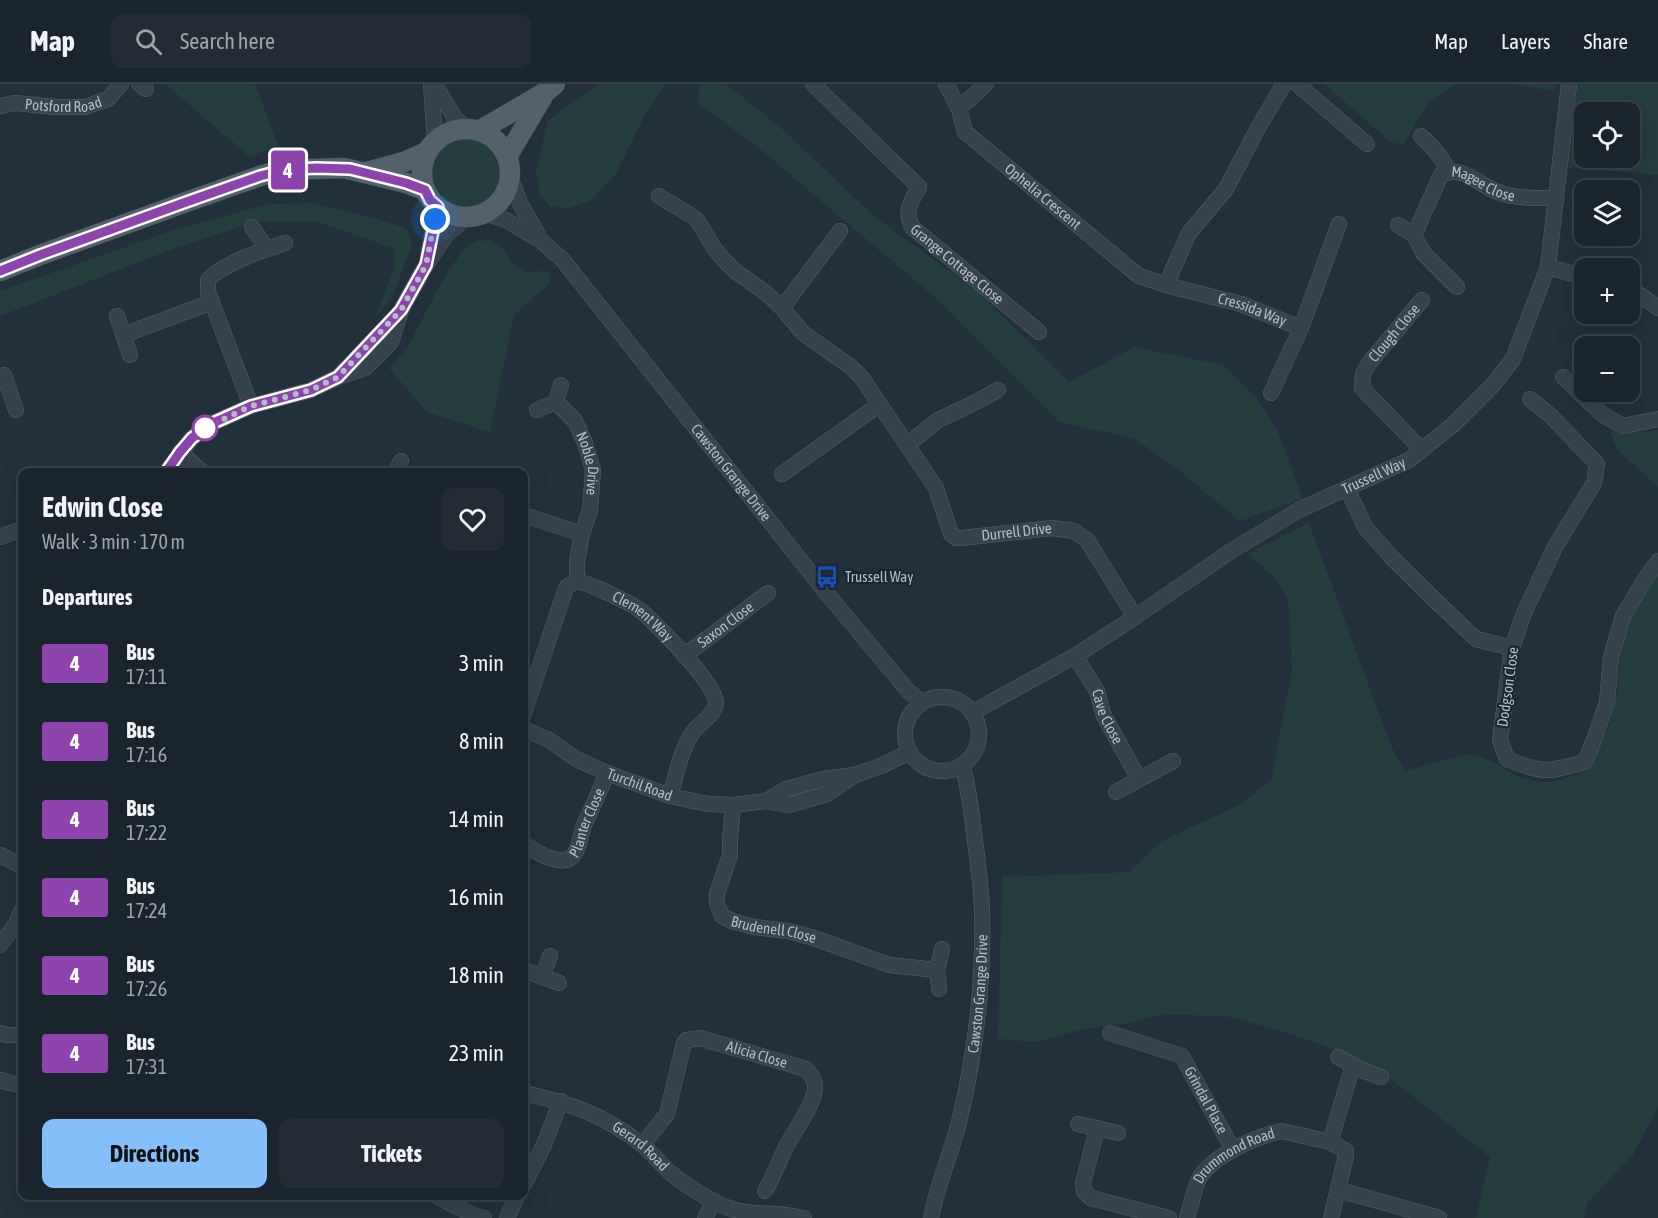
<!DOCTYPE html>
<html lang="en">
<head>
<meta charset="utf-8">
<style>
  body { margin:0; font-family:"Asap Condensed",sans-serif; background:#232c35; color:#f1f3f6; height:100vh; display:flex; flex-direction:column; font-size:22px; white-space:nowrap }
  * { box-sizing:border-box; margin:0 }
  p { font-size:20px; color:#9fa4aa }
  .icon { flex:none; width:33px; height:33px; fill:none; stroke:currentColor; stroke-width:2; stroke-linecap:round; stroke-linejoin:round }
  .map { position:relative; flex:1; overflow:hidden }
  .details { position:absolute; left:18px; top:384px; width:510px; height:732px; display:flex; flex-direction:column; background:#1a242d; border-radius:12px; box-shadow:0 6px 24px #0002,0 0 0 2px #384149 }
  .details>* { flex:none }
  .badge { padding:0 12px; border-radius:4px; font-size:21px; line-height:39px }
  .tools { position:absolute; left:1574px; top:18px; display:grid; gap:12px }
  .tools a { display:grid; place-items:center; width:66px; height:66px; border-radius:12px; background:#1a242d; box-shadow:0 6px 24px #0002,0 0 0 2px #384149; font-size:30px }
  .you { position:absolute; width:30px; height:30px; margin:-15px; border:4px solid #fff; border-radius:50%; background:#1a73e8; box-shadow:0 0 0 9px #1a73e833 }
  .map>.badge { position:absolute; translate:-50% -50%; box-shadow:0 0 0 3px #fff }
  h2 { padding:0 24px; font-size:22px; line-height:54px }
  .round { display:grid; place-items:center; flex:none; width:63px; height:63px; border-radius:12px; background:#232c35 }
  .head { display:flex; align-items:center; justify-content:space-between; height:102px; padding:0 24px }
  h1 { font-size:28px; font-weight:700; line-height:45px }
  .cta { display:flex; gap:12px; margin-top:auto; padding:12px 24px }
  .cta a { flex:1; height:69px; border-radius:12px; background:#85bffa; color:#111; font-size:24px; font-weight:700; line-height:69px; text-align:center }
  .cta a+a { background:#232c35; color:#f1f3f6 }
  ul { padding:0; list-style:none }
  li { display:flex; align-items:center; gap:18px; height:78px; padding:0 24px }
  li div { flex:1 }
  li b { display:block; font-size:22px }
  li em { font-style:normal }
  li .badge { min-width:66px; font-weight:700; text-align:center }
  header { display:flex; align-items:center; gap:36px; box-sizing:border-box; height:84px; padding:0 30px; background:#1a242d; border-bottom:2px solid #384149 }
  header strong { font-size:28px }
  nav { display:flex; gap:33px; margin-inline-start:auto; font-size:21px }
  .search { width:420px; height:54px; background:#232c35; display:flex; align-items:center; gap:15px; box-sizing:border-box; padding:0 21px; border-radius:12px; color:#9fa4aa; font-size:22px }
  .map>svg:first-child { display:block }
  .green { fill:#243d3d; fill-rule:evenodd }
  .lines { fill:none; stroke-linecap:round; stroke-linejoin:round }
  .minor-casing { stroke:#54606a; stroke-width:16 }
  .major-casing { stroke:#3f4b55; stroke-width:21 }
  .minor { stroke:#36424c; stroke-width:15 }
  .major { stroke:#54616d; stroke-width:20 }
  .line-casing { stroke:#fff; stroke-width:14 }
  .line { stroke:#8e44ad; stroke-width:9 }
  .walk { stroke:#b2bdc8; stroke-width:6; stroke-dasharray:0 10.8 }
  .stop-dot { fill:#fff; stroke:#8e44ad; stroke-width:3 }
  .labels { text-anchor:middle; stroke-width:4.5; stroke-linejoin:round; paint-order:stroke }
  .street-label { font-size:15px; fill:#b2bdc8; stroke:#1b2731 }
  .poi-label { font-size:15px; fill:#b2bdc8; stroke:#1b2731; text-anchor:start }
</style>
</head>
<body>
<header>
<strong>Map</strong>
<div class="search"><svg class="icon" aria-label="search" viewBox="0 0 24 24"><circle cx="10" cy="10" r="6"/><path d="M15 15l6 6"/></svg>Search here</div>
<nav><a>Map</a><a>Layers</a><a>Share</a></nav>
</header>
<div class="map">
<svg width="1658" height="1134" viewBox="0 0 1658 1134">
  <rect width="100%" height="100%" fill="#22303c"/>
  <g class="green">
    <path d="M165,0H255L278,61L250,73Z"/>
    <path d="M599,0H666L647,27L616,90L590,117L569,124L551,123L540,111L536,87L548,37L570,20Z"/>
    <path d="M700,0H726L779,42L874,132L978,208L1069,298L1135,263L1223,281L1258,315L1279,350L1303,415L1240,437L1171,380L1133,354L1059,338L939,217L754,60L697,19Z"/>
    <path d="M1324,0H1456L1430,17L1403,61L1391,58Z"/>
    <path d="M1509,0H1556L1554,7Z"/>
    <path d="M1577,0H1658V91L1565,83L1575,11ZM1584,28H1629V74H1584Z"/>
    <circle cx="465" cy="89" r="38"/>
    <path d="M312,119L377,135L407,145L412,161L393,211L375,235L393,186L395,178L393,164L318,138L258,137L178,163L0,232V207L174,146L269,120Z"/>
    <path d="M492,156L505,167L511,179L526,188L537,187L549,188L551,198L514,231L490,348L427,328L389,284L407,264L442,197L462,167L476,157Z"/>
    <path d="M1658,346V403L1617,365L1610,348L1629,349Z"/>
    <path d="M1309,439L1391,662L1405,687C1419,684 1463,669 1474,671C1488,674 1500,682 1512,689C1540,705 1561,697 1588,686L1607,646L1617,610L1620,572L1631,530L1658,486V1023L1633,1071L1587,1119L1584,1134H1476L1490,1073L1382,988L1341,968L1294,951L1232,933L1162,930L1129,939L1083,945L1036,958L998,955L1002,793L1129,788L1160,758L1239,721L1271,696L1292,587L1288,516L1271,490L1247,470Z"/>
  </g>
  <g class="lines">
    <g class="minor-casing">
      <g id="minor">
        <path d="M139,0L146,5"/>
        <path d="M431,0L435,57"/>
        <path d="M434,0L456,36L468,45"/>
        <path id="s1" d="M813,0L919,103C911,118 904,126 912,143L1039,248"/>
        <path id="s2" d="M946,0L959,25L965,48L1139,192L1166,201L1241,220L1301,244L1339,140"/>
        <path d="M1297,0L1367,60"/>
        <path id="s3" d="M0,22L15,19L56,23H85L108,15L121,0"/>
        <path d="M959,25L986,0"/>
        <path d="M1421,52C1433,62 1441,73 1449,87"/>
        <path d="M510,93L521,121L540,154"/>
        <path id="s4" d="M659,112L695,134L701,142L714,164L724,176L735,187L766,209L782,224L803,249L851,283L862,294L936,404L951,450L956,454H962L1052,444L1074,447L1087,456L1135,533"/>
        <path id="s5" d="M485,129L506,136L541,157L562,175L824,506L909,608L922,618"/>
        <path d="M1398,141L1414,151L1424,170L1457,203"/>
        <path d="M252,143L267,165"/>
        <path id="s6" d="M1414,151L1441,91C1464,80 1478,101 1498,108C1516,115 1537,114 1555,114"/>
        <path d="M428,172L437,123"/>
        <path d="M1548,183L1584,193"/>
        <path d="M1166,201L1189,149L1226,105L1258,44L1284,0"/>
        <path d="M1629,203L1658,224"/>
        <path d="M782,224L840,147"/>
        <path d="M117,232L130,271"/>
        <path d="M123,251L212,218"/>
        <path d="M4,291L16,326"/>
        <path d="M340,291L398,230"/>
        <path d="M1563,293L1603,331L1623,342L1658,335"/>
        <path d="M1271,309L1301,244"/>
        <path d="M1530,315L1551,332L1597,380L1594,399L1555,463L1524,529L1512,564L1500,656L1507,675C1542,690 1549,688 1585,678L1594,656L1607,618L1611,573L1623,532L1645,495L1658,477"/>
        <path id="s7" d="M556,318L575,337L585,359L593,386L590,426L582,450L577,478V498"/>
        <path d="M251,322L208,208V196C223,179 264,166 285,159"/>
        <path d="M537,326L556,318L561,301"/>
        <path d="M907,361L938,336L970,321L998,306"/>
        <path id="s8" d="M1422,366L1362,304L1363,290L1369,279L1422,216"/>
        <path d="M180,368L202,388"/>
        <path d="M166,388L192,354L213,339L251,322L311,306L338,293L365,284L391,258L401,226L426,181L446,151L467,133"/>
        <path d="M395,388L401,377"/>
        <path d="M782,390L880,320"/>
        <path d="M1347,404L1365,443L1393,475L1439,520L1476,555L1512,564"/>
        <path d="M524,431L582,450"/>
        <path d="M0,453L22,445"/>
        <path id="s9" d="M684,572L768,509"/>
        <path id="s10" d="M1075,572L1097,607L1104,632L1139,695"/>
        <circle cx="942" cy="650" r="37"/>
        <path id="s11" d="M973,628L1075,572L1135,533L1231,467L1299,426L1409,376L1454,340L1493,301L1513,275L1548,183L1569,0"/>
        <path id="s12" d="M524,629L566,504C569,501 573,498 578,498C588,498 627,518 637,524C652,534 718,602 716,619C715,632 697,640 691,651C680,669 676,692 670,712"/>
        <path id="s13" d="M524,645L549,656L576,675L607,689L670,712L708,720L733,721L766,717"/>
        <path d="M855,691L823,695L786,705L766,717L788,721L827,710L855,691L881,682L910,668"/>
        <path d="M1116,708L1173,677"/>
        <path id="s14" d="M733,721L730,754V771L717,810V819L722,832L732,837L754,843L788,847L814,854L889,881L937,886"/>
        <path id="s15" d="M524,760C535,767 564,787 575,769C580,761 581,750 584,741C592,724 600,707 607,689"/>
        <path d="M0,771L22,782"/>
        <path d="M0,861L15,841L22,826"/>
        <path d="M524,886L559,899"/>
        <path d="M542,893L550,872"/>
        <path d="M939,905L937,886L942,865"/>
        <path d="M0,949L7,951H22"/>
        <path id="s16" d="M1110,949L1182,972L1233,1066"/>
        <path d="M1338,973L1364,987L1381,993"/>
        <path d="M0,996L22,1002"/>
        <path id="s17" d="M524,1009C569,1019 602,1030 640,1059C652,1068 661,1081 673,1091C687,1102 715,1120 732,1125C747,1130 762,1129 777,1130C786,1131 795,1133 804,1134"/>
        <path d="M1078,1040L1118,1049"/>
        <path d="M1097,1045L1083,1099L1084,1107L1091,1114L1169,1134"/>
        <path d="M1330,1058L1353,981"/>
        <path id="s18" d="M643,1060L667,1030L684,959L687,956L700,954L806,985C810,990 815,995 815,1002C816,1018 795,1046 787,1061C779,1077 774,1092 765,1107"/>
        <path d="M524,1100L543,1063L561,1017"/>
        <path d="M1339,1106L1439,1134"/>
        <path d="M436,1112L477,1133L484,1134"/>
        <path d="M507,1134L517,1112"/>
        <path d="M705,1134L714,1117"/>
        <path id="s19" d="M931,1134C937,1101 951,1070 959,1038C976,968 984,897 982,825C981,800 977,774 974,748C971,726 969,703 962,681"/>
        <path id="s20" d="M1187,1134C1191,1122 1193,1109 1198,1097C1209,1073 1256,1052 1282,1047L1330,1058L1346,1067V1072L1331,1134"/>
      </g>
    </g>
    <g class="major-casing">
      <g id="major">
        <circle cx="466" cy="89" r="44"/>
        <path d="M479,47L544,9L555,0"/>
        <path d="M507,73L543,12"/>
        <path d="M367,88L404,78L427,68"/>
        <path d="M0,187L40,171L189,117L260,92L283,86L344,84L406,99L425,106"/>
      </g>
    </g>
    <use href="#minor" class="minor"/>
    <use href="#major" class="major"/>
  </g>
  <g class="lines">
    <g class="line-casing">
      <path id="line" d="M0,187L40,171L189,117L260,92L283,86L316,84L350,85L406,99L425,106L430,116L438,123L426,181L401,226L338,293L311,306L251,322L213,339L192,354L180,368L166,388"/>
    </g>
    <use href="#line" class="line"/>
    <path class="walk" d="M205,344L251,322L311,306L338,293L401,226L426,181L435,135"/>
  </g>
  <defs>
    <g id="bus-bare" transform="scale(1.8)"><path d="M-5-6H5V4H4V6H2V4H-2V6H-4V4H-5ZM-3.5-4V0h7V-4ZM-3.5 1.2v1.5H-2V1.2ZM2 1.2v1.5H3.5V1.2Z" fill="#1a4fb4" stroke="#1b2731" stroke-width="2.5" paint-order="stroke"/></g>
  </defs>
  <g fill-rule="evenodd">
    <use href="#bus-bare" x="827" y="493"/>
  </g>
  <circle class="stop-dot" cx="205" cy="344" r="12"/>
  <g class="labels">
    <g class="street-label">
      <text dy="5" stroke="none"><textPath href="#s3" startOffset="64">Potsford Road</textPath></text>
      <text dy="5" stroke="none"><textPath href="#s6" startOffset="111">Magee Close</textPath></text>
      <text dy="5" stroke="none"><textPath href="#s2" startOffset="153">Ophelia Crescent</textPath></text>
      <text dy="5" stroke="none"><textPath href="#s1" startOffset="249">Grange Cottage Close</textPath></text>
      <text dy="5" stroke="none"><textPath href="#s2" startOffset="396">Cressida Way</textPath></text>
      <text dy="5" stroke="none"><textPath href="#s8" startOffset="152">Clough Close</textPath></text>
      <text dy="5" stroke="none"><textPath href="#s7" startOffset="72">Noble Drive</textPath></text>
      <text dy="5" stroke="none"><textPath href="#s5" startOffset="363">Cawston Grange Drive</textPath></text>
      <text dy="5" stroke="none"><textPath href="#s11" startOffset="466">Trussell Way</textPath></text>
      <text dy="5" stroke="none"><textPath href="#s4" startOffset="524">Durrell Drive</textPath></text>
      <text dy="5" stroke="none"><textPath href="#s12" startOffset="220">Clement Way</textPath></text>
      <text dy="5" stroke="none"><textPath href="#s9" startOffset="52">Saxon Close</textPath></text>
      <text transform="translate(1508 603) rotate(-82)" y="5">Dodgson Close</text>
      <text dy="5" stroke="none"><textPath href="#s10" startOffset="69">Cave Close</textPath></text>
      <text dy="5" stroke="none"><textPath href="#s13" startOffset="129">Turchil Road</textPath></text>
      <text dy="5" stroke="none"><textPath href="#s15" startOffset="90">Planter Close</textPath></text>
      <text dy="5" stroke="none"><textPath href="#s14" startOffset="168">Brudenell Close</textPath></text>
      <text dy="5" stroke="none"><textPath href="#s19" startOffset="230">Cawston Grange Drive</textPath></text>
      <text dy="5" stroke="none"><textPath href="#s18" startOffset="188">Alicia Close</textPath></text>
      <text dy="5" stroke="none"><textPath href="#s16" startOffset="126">Grindal Place</textPath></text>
      <text dy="5" stroke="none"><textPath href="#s17" startOffset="130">Gerard Road</textPath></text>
      <text dy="5" stroke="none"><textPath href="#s20" startOffset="84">Drummond Road</textPath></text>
    </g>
    <g class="poi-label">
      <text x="845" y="498">Trussell Way</text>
    </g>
  </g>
</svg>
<div class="tools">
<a><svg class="icon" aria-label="locate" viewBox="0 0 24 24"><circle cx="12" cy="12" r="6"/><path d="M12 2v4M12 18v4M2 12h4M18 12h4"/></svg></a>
<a><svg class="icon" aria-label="layers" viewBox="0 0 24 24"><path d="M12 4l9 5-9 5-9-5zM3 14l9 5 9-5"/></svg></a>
<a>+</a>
<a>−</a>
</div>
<div class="you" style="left:435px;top:135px"></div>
<b class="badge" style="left:288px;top:86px;background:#8e44ad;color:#fff">4</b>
<section class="details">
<div class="head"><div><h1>Edwin Close</h1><p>Walk · 3 min · 170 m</p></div><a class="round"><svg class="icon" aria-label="heart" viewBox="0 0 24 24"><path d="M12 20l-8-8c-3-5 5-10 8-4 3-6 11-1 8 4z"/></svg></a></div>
<h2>Departures</h2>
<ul>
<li><span class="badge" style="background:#8e44ad;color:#fff">4</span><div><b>Bus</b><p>17:11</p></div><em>3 min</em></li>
<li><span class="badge" style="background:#8e44ad;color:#fff">4</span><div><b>Bus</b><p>17:16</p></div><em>8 min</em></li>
<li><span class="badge" style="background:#8e44ad;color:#fff">4</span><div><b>Bus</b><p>17:22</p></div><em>14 min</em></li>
<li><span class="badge" style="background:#8e44ad;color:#fff">4</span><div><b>Bus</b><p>17:24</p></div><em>16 min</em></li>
<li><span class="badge" style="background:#8e44ad;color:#fff">4</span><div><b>Bus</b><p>17:26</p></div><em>18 min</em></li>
<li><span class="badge" style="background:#8e44ad;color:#fff">4</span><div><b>Bus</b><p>17:31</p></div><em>23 min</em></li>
</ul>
<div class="cta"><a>Directions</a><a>Tickets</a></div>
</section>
</div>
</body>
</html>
